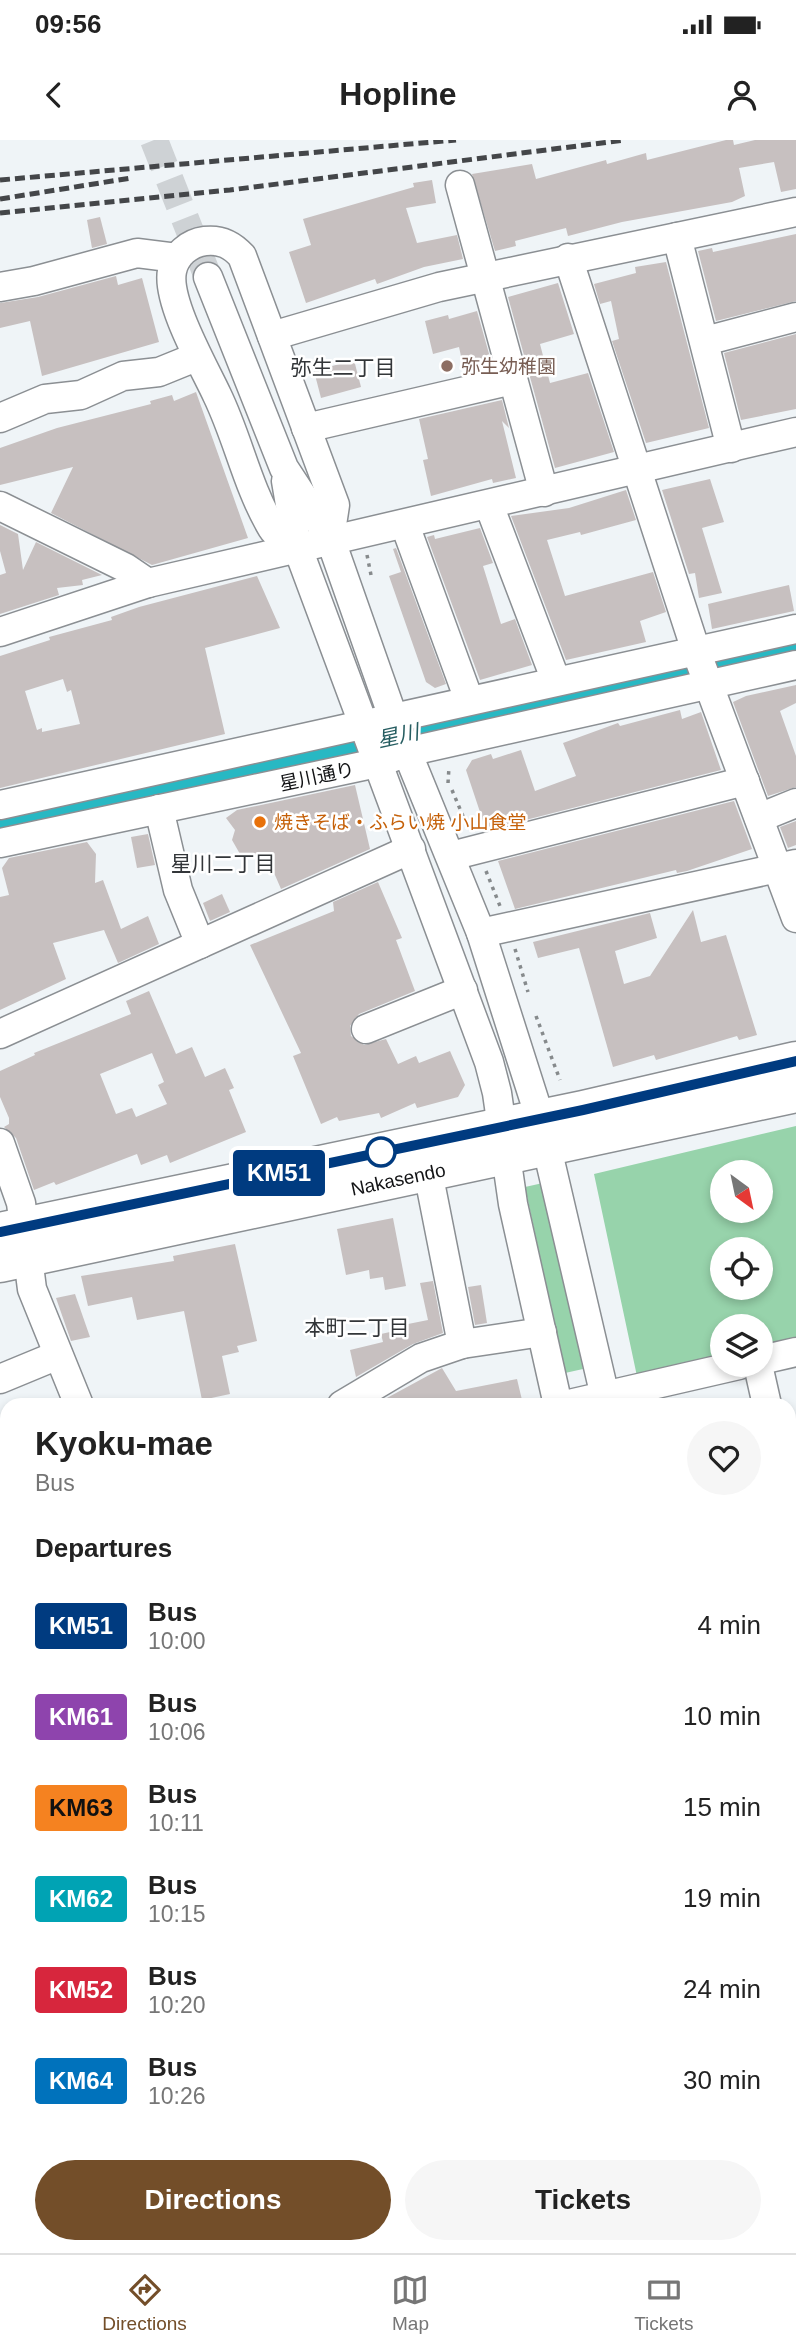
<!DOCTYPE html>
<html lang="en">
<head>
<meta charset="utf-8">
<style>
  body { margin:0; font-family:Helvetica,"Noto Sans JP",sans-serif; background:#f6f6f6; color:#222; height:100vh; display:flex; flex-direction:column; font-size:26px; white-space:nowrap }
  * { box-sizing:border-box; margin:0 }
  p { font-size:23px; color:#767676 }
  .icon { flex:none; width:38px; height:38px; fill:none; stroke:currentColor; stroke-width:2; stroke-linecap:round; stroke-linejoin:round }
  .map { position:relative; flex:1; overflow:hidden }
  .drawer { position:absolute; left:0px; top:1258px; width:796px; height:856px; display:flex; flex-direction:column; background:#fff; border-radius:21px 21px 0 0; box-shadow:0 4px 10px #0003 }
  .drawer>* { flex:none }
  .badge { padding:0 14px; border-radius:5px; font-size:24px; line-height:46px }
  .needle { width:46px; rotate:147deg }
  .buttons { position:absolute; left:710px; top:1020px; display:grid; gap:14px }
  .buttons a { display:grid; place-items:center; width:63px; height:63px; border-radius:50%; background:#fff; box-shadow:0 4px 10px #0003; font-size:35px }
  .map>.badge { position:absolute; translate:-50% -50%; box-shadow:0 0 0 4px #fff }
  h2 { padding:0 35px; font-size:26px; line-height:63px }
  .round { display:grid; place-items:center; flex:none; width:74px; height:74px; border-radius:37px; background:#f6f6f6 }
  .head { display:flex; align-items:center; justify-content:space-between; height:119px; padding:0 35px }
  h1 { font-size:33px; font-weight:600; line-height:52px }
  .action { display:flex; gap:14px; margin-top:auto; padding:14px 35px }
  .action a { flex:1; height:80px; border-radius:42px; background:#734e29; color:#fff; font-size:28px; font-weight:600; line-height:80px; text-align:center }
  .action a+a { background:#f6f6f6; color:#222 }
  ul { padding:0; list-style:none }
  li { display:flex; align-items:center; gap:21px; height:91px; padding:0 35px }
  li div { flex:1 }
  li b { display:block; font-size:26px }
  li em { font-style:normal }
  li .badge { min-width:77px; font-weight:700; text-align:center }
  .status { display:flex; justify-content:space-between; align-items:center; height:49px; padding:0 35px; background:#fff; direction:ltr }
  .status svg { height:19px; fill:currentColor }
  header { display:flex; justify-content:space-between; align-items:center; height:91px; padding:0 35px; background:#fff; font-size:32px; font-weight:600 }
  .tab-bar { display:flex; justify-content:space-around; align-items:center; height:98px; border-top:2px solid #e0e0e0; background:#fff; font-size:19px; color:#767676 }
  .tab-bar a { display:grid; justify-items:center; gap:4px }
  .tab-bar .active { color:#734e29 }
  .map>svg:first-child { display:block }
  .green { fill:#97d3ab; fill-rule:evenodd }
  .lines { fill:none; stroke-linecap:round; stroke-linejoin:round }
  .river { stroke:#28b8c3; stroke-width:38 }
  .building { fill:#c7c0c0; fill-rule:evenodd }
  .minor-tunnel { stroke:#ced2d5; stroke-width:28; stroke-dasharray:28 14; stroke-linecap:butt }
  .minor-casing { stroke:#8b8f93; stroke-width:31 }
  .highway-casing { stroke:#8b8f93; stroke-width:41 }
  .path { stroke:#868a8c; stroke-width:3.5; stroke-dasharray:3.5 5; stroke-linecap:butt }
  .minor { stroke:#fff; stroke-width:28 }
  .highway { stroke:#fff; stroke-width:38 }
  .rail { stroke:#444649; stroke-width:5; stroke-dasharray:10 5; stroke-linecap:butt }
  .line-casing { stroke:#fff; stroke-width:16 }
  .line { stroke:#003b80; stroke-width:10 }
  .education-dot { fill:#8d6e63; stroke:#fff; stroke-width:2.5 }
  .food-dot { fill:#e8710a; stroke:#fff; stroke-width:2.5 }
  .stop-dot { fill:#fff; stroke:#003b80; stroke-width:3.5 }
  .labels { text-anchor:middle; stroke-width:5; stroke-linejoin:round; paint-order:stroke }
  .education-label { font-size:19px; fill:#785e54; stroke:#fff; text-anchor:start }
  .street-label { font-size:19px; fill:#121315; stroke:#fff }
  .food-label { font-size:19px; fill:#c56008; stroke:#fff; text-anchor:start }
  .neighbourhood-label { font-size:21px; fill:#333639; stroke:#fff }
  .water-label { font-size:21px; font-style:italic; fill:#265d61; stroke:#fff }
</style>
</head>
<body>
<div class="status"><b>09:56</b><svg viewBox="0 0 49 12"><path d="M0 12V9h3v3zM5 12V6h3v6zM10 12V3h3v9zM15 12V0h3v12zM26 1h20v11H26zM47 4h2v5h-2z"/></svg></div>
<header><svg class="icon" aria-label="back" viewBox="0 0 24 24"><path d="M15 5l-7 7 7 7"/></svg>Hopline<svg class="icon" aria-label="person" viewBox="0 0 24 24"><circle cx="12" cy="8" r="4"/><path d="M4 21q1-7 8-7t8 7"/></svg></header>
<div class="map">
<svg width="796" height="2113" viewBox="0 0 796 2113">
  <rect width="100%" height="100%" fill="#eff4f7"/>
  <g class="green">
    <path d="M796,986V1203L761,1212V1186H723V1221L638,1241L594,1034ZM723,1032H761V1071H723ZM723,1110H761V1148H723Z"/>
    <path d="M543,1043L583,1229L565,1233L525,1047Z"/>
  </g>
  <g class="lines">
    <path class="river" d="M0,684L796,508"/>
  </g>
  <g class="building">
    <path d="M726,0H733L734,5L755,0H796V49L781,52L774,22L739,28L745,56L732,62L622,82L568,96L566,88L515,101L516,106L495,111L472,34L532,24L536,39L606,20L607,24L646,13L647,20Z"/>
    <path d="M432,40L436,63L406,68L417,103L457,95L463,119L424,127L377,144L375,139L306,163L289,112L311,105L303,79L414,47L413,43Z"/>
    <path d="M100,77L107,104L92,108L87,80Z"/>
    <path d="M796,94V161L716,181L698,111L712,108L713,112Z"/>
    <path d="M666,122L709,288L646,303L612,201L619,199L611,161L600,164L594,144L636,133L635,127Z"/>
    <path d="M116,136L118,145L142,138L159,202L42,236L30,181L0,188V163L38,157Z"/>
    <path d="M558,143L574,194L540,204L550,243L588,233L614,312L555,328L508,157Z"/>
    <path d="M477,171L493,228L465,234L459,207L433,214L425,181L448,175L449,179Z"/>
    <path d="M796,194V269L741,280L724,213Z"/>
    <path d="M354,220L361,247L321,258L314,231Z"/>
    <path d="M196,252L248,398L152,425L51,373L73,327L0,345V308L57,288L151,264L150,261L172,255L174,261Z"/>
    <path d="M502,260L509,288L502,281L516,338L493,343L492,339L431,356L423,320L428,319L419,279Z"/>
    <path d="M710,339L724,382L702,388L722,453L699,458L695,433L689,434L662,350Z"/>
    <path d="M626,350L636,380L581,395L580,392L547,400L565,456L653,432L666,472L640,481L646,502L566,520L511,376L569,368Z"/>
    <path d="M0,385L18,394L23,430L36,402L102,435L82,440L83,445L57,448L59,455L0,474V435L6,433L0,411Z"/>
    <path d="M480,388L493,423L483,426L501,484L515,479L532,525L480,540L427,397L434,395L435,399Z"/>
    <path d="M396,408L446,544L435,548L426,542L389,436L401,432L393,409Z"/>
    <path d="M257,436L280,488L205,508L225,594L0,648V516L50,500L49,497L112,480L111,477L139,467ZM63,539L67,552L71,550L80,584L42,592V588L37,590L25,551Z"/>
    <path d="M789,445L794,471L712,489L708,464Z"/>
    <path d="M796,545V563L780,571L796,616V647L768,656L733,562L746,556Z"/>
    <path d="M680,570L682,579L701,572L721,630L486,690L466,630L472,620L491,614L493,619L521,610L535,651L576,636L563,603L618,583L620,586Z"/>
    <path d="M355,645L370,709L281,749L265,712L244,721L232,700L235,690L226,678L237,670Z"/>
    <path d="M734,661L752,709L687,731L677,733L676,730L515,769L498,721Z"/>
    <path d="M796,681V705L788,708L780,687Z"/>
    <path d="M148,694L155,725L137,728L131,697Z"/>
    <path d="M87,702L96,714L95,743L103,740L121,789L148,776L159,804L118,823L104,790L53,803L66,839L0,870V757L9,755L2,728L9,718Z"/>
    <path d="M378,742L402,798L396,800L415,851L359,874L350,886L351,896L364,905L386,899L398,924L416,916L419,923L450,911L465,945L458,957L417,968L415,963L381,978L379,973L339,981L337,977L321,984L293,916L301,913L250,805L334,771L333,762Z"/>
    <path d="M222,754L230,772L210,781L203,763Z"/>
    <path d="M693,770L701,802L726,795L757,895L739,900L737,896L656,920L654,915L613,927L579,808L538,818L533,802L650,773L657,798L615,811L624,844L650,836Z"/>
    <path d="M149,851L176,914L192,907L205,937L225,928L234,948L229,950L246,992L170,1023L167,1015L141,1025L137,1014L56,1045L54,1042L34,1050L16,998L4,987L9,984V978L0,957V931L35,915L34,913L131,874L126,861ZM152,913L164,942L158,945L167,964L136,977L132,968L116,974L100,934Z"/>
    <path d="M393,1078L406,1146L385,1150L383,1137L370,1139L369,1130L346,1135L337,1089Z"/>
    <path d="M235,1104L257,1201L237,1206L239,1212L222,1216L230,1254L202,1260L184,1171L137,1180L132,1157L88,1166L81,1136L174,1121L173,1116Z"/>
    <path d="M433,1141L443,1193L413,1204L356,1237L350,1210L383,1202L381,1194L399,1190L398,1186L428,1180L420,1143Z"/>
    <path d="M481,1145L487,1183L475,1185L468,1147Z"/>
    <path d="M75,1154L90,1197L71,1201L56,1158Z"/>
    <path d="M442,1228L456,1251L517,1239L522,1260L497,1265H388L385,1259Z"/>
  </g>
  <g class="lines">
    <path class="minor-tunnel" d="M154,0L208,137"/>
    <g class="minor-casing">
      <g id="minor">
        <path d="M460,45L544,352"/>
        <path d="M677,97L731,308"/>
        <path d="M568,118L696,511L796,778"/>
        <path d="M208,137L284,328L330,398L394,580L481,793L540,978L607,1265"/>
        <path d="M0,147L34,141L137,113L177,118"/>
        <path d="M272,196L439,147L796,72"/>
        <path d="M705,201L796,177"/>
        <path d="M0,278L45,259L81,255L123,236L159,232L196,217"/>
        <path d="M306,288L513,240"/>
        <path d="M286,341L297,406L489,922L497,953L513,1064L558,1265"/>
        <path d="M489,365L556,541"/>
        <path d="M0,366L126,428L148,443"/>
        <path d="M405,385L469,560"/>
        <path d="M297,406C289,401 277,396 272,388C247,346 238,298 217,255C204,227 166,161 172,131C175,115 189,103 205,101C221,99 232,105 242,116L335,365L330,398"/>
        <path d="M0,492L148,443L796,292"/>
        <path d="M0,665L796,489"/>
        <path d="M159,669L178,750L200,804"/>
        <path d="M759,678L796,663"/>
        <path d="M0,703L377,623L407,612L796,525"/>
        <path d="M451,716L745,641"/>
        <path d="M481,793L796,724"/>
        <path d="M366,889L463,850"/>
        <path d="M0,894L411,709"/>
        <path d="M0,1003L21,1063L32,1149L79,1265"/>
        <path d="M428,1032L462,1204"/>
        <path d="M761,1220L796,1212"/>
        <path d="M758,1225L767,1265"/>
        <path d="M0,1239L58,1215"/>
        <path d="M342,1265L421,1218L462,1204L542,1192"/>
        <path d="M565,1265L739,1225"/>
        <path d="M789,1369L796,1368"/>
        <path d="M0,1416L7,1414"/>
        <path d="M789,1464L796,1476"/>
        <path d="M0,1667L7,1665"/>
        <path d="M789,1712L796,1711"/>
        <path d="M0,1720L7,1721"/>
        <path d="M0,1914L7,1912"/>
        <path d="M789,2050L796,2049"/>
        <path d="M678,2107L679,2113"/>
        <path d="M736,2107L738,2113"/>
        <path d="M787,2107L788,2113"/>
        <path d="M226,2113L231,2107"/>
        <path d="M535,2113L560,2107"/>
      </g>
    </g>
    <g class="highway-casing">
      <g id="highway">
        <path d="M0,1092L583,970L796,921"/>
        <path d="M0,1123L796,953"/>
      </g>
    </g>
    <g class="path">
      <path d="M367,415L371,435"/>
      <path d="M448,643L449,627"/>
      <path d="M452,650L468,688"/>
      <path d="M486,731L500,766"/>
      <path d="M515,809L528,852"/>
      <path d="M536,876L560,940"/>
    </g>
    <use href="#minor" class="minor"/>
    <use href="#highway" class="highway"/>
    <g class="rail">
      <path d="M0,40L456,0"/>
      <path d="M0,59L131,38"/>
      <path d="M0,73L230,50L625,0"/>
    </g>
  </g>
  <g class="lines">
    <g class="line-casing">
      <path id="line" d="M0,1092L583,970L796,921"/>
    </g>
    <use href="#line" class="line"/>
  </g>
  <circle class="education-dot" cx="447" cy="226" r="7"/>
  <circle class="food-dot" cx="260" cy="682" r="7"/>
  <circle class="stop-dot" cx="381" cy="1012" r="14"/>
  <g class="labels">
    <g class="education-label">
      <text x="461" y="233">弥生幼稚園</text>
    </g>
    <g class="street-label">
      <text transform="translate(317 636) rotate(-12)" y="7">星川通り</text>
      <text transform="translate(398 1039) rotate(-12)" y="7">Nakasendo</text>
    </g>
    <g class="food-label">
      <text x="274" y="689">焼きそば・ふらい焼 小山食堂</text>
    </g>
    <g class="neighbourhood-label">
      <text x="343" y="235">弥生二丁目</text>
      <text x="223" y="731">星川二丁目</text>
      <text x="357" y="1195">本町二丁目</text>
    </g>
    <g class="water-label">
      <text transform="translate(398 596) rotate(-12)" y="7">星川</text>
    </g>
  </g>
</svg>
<div class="buttons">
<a><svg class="needle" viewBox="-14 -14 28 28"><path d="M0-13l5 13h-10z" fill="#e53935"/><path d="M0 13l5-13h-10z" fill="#767676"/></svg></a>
<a><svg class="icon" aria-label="locate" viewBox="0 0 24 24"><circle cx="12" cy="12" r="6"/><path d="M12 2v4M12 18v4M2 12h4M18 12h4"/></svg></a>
<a><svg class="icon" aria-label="layers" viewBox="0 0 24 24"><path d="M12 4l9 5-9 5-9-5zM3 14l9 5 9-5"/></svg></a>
</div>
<b class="badge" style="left:279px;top:1033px;background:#003b80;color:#fff">KM51</b>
<section class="drawer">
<div class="head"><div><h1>Kyoku-mae</h1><p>Bus</p></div><a class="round"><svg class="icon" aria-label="heart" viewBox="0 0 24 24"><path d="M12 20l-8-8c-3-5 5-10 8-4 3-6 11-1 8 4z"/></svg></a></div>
<h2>Departures</h2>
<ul>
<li><span class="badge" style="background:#003b80;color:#fff">KM51</span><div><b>Bus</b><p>10:00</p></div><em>4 min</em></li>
<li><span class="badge" style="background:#8e44ad;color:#fff">KM61</span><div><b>Bus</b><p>10:06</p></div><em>10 min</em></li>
<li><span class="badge" style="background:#f58220;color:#111">KM63</span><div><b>Bus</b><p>10:11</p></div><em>15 min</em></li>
<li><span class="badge" style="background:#00a3b4;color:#fff">KM62</span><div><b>Bus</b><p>10:15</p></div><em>19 min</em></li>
<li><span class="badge" style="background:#d7263d;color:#fff">KM52</span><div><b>Bus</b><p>10:20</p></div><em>24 min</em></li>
<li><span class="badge" style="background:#0072bc;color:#fff">KM64</span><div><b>Bus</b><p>10:26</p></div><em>30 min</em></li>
</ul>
<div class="action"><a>Directions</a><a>Tickets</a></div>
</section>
</div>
<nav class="tab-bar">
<a class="active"><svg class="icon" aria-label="directions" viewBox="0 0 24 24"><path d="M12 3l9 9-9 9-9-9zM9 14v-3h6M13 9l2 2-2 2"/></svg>Directions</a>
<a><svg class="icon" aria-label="map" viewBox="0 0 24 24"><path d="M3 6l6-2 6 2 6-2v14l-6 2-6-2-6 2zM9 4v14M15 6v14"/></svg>Map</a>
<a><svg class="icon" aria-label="tickets" viewBox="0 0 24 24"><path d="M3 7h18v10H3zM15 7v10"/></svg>Tickets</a>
</nav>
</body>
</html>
